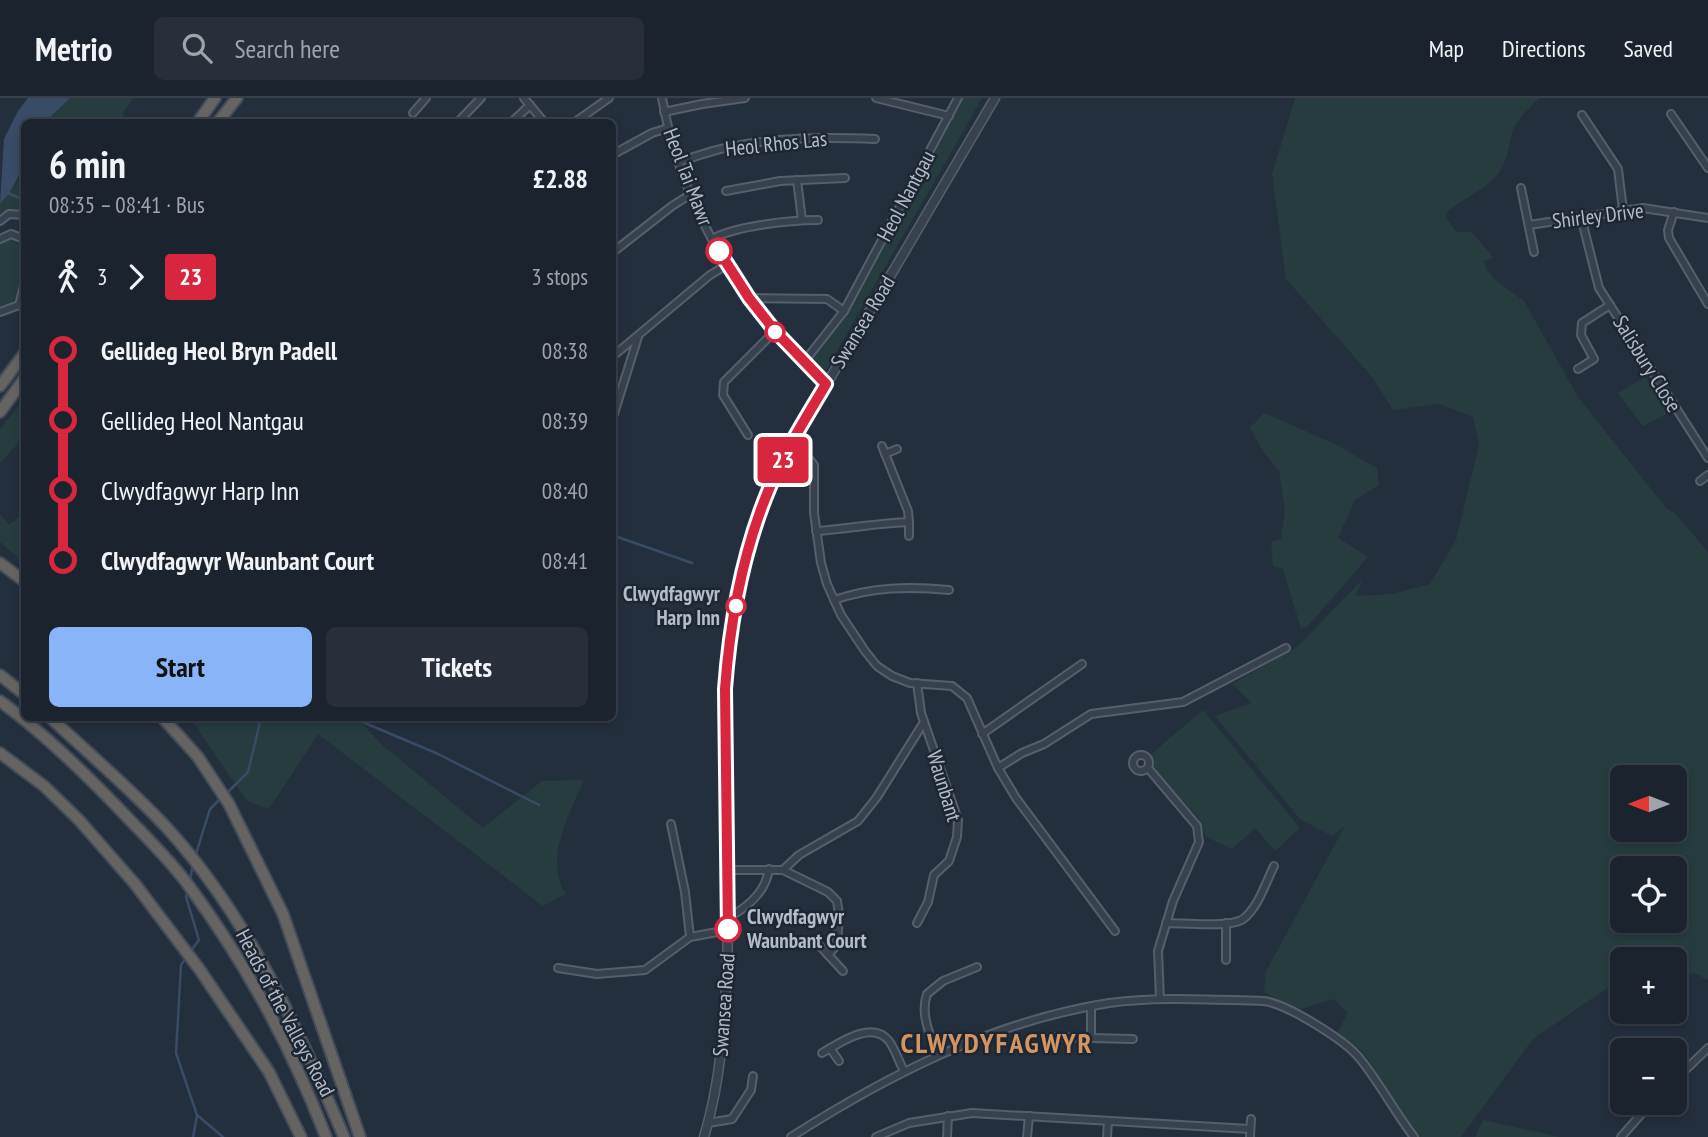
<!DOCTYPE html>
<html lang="en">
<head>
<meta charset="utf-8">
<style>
  body { margin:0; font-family:"PT Sans Narrow",sans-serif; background:#282f3a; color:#f1f3f6; height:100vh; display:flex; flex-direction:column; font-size:26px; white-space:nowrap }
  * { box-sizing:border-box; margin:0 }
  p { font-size:23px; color:#a0a4aa }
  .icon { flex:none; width:38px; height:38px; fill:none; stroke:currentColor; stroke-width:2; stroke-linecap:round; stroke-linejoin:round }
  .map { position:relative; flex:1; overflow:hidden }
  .drawer { position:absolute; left:21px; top:21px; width:595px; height:602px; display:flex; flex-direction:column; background:#1b232e; border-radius:10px; box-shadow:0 4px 10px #0003,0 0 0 2px #39404a }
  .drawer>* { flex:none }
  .badge { padding:0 14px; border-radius:5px; font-size:24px; line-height:46px }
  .needle { width:46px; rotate:270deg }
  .controls { position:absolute; left:1610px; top:667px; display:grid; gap:14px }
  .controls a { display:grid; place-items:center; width:77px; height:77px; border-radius:10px; background:#1b232e; box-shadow:0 4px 10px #0003,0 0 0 2px #39404a; font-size:35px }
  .map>.badge { position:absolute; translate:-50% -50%; box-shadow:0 0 0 4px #fff }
  .legs { display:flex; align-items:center; gap:10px; height:77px; padding:0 28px; font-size:23px }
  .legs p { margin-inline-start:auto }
  .overview { display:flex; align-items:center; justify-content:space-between; height:119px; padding:0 28px }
  h1 { font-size:38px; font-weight:600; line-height:52px }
  .cta { display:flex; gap:14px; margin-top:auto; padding:14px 28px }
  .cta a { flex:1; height:80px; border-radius:10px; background:#8ab4f8; color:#111; font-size:28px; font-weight:600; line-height:80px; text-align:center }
  .cta a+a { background:#282f3a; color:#f1f3f6 }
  ul { padding:0 28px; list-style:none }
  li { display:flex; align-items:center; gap:24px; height:70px; font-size:26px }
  li i { display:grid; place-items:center; width:10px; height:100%; margin:0 9px; background:currentColor }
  li i::after { content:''; width:18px; height:18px; margin:-9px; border:5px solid; border-radius:50%; background:#1b232e }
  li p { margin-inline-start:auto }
  li:first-child i { background:linear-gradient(#0000 50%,currentColor 0) }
  li:last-child i { background:linear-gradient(currentColor 50%,#0000 0) }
  header { display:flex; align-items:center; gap:42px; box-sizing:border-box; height:98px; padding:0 35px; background:#1b232e; border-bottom:2px solid #39404a }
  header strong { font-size:33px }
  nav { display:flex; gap:38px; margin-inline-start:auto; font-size:24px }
  .search { width:490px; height:63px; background:#282f3a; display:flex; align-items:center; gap:18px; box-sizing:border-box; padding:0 24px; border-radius:10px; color:#a0a4aa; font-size:26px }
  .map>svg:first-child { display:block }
  .green { fill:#263c3f; fill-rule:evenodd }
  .water { fill:#394c67 }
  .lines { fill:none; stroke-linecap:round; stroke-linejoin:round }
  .stream { stroke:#394c67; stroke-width:2.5 }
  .minor-casing { stroke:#565f6c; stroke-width:10 }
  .tertiary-casing { stroke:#565f6c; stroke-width:11 }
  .trunk-casing { stroke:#434c59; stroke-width:14 }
  .minor { stroke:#38414e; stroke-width:6 }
  .tertiary { stroke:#38414e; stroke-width:8 }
  .trunk { stroke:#656462; stroke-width:10 }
  .line-1-casing { stroke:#fff; stroke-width:16 }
  .line-1 { stroke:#d7263d; stroke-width:10 }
  .stop-1-dot { fill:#fff; stroke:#d7263d; stroke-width:3.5 }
  .labels { text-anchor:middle; stroke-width:5; stroke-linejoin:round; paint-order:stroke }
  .street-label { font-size:21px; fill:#b4bcc9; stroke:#1d2633 }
  .stop-label { font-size:21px; font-weight:bold; fill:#b4bcc9; stroke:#1d2633; text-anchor:end }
  .district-label { font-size:28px; font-weight:bold; letter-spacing:2px; fill:#d59563; stroke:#1d2633 }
</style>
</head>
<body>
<header>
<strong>Metrio</strong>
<div class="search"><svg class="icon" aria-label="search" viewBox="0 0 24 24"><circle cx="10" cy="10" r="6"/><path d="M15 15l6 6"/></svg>Search here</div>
<nav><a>Map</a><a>Directions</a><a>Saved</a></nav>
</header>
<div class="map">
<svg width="1708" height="1039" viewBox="0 0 1708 1039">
  <rect width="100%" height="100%" fill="#242f3e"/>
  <g class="green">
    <path d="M70,0H133L123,15V24H45Z"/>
    <path d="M962,0H982C930,93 875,184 824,277L810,263L850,209L906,110Z"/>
    <path d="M1295,0H1539C1532,9 1519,19 1514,29C1508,45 1509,61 1498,76C1484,94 1461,100 1446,116L1448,123L1456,134H1472L1494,160L1484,163L1485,169L1494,181L1524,203L1578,299L1666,410L1676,416L1708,454V882L1697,876L1675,874V861H1622V898L1618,900L1610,888L1533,941L1461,1039H1419L1363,954L1337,935L1348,915L1333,901L1299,912L1264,894L1266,873L1345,728L1332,738L1300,721L1215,618L1252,605L1232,586L1297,549L1363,481L1355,498L1392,496L1430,486L1456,442L1479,347L1473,319L1439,306L1393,312L1372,279L1286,181L1272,76ZM1622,679H1675V732H1622ZM1622,770H1675V822H1622Z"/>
    <path d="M24,61V113L3,114L0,116V106L16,87Z"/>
    <path d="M11,141L22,148C25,174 29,200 0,210V145Z"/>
    <path d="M1646,279L1669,315L1643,328L1618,295Z"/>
    <path d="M24,302V339L0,365V331Z"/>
    <path d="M1264,315L1333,345L1377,370L1379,387L1355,402L1338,440L1368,459L1307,529L1301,531L1283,471L1273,468L1271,444L1281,441L1285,412L1279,373L1264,355L1250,330Z"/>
    <path d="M24,415V438L21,441L24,445V465L0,444V416L9,427Z"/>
    <path d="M1203,612L1300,730L1275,753L1255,730L1232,751L1206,739L1199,721L1153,671L1154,663L1150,657Z"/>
    <path d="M190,620H357L381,646L483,730L542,683L584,682C570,715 543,762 566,796L543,808L318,636L269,711L247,703Z"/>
    <path d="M1483,1022L1560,1039H1475Z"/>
  </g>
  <path class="water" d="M28,0H70L45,24H24C24,59 25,79 0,106L4,41L18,13Z"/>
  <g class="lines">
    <g class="stream">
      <path d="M8,95L24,102"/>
      <path d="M612,437L692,465"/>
      <path d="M353,620L436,655L539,707"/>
      <path d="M227,695L248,674L261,620"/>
      <path d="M195,759L210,711L222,699"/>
      <path d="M190,783L193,765"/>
      <path d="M188,793L186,799L199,842L190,854"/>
      <path d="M186,860L181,867L176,955L197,1017L223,1039"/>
      <path d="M193,1039L197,1018"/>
    </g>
    <g class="minor-casing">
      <g id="minor">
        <path d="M524,0L544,24"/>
        <path d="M662,0C679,97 729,186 796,256C806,266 815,278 826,286"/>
        <path d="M876,0L949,18"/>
        <path d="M664,14L702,6L745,0"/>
        <path d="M413,15L426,0"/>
        <path d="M1671,16L1708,70"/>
        <path d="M1582,17L1618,71L1623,112"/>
        <path d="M458,24L481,0"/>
        <path d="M512,24L530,7"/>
        <path d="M575,24L609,0"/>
        <path d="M612,57L652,35L668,30"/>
        <path d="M678,64C695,59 712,52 730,49C778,39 827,39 875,41"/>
        <path d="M797,82L802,122"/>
        <path d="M1521,90L1534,154"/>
        <path d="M726,93L780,83L845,80"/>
        <path d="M1674,114L1668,132L1669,140L1708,206"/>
        <path d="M1581,119L1599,190L1708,360"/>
        <path d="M0,123L9,116L24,117"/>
        <path d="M1529,127L1643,110L1708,120"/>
        <path d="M0,141L11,136L24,141"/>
        <path d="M712,141C735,128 790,122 818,122"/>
        <path d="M612,155L672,108L691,96"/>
        <path d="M749,200L827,201L844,213"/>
        <path d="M0,214L19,207L24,188"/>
        <path d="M612,259L710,177L727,167"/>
        <path d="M804,264L844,213L958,0"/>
        <path d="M1578,271L1594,261L1581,237L1582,225L1610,207"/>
        <path d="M612,322L638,239"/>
        <path d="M748,337L723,297L724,284L775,233"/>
        <path d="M789,350L810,362L814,367V415L821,465L827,486L841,517L865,553L877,568L892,578L910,585L952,588L967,600L998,670L1016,700L1115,833"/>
        <path d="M885,356L897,351"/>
        <path d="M1700,383L1708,377"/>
        <path d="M909,424V438"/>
        <path d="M816,433C847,431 878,425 909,424L908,413L882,348"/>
        <path d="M834,502C872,489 909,488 949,492"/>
        <path d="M982,636L1082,566"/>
        <circle cx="1141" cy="665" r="8"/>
        <path d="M998,670L1022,655L1044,646L1091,616L1183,604L1286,550"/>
        <path d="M1148,670L1197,728L1199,744L1173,803L1158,853L1160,901"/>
        <path d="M671,726L685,794L690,839"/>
        <path d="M729,772H783L828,794L837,803L839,817L837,847L828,857"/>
        <path d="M783,772L799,757L858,723L877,699L924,624"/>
        <path d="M729,819C748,809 766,793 769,771"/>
        <path d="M917,825L928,804L934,777L949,763L957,739L958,722L921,615L917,585"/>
        <path d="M1166,825C1183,825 1231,830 1243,821C1258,810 1266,784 1274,768"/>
        <path d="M1226,825V862"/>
        <path d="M821,849L843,873"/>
        <path d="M558,870L597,876L645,872L690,839L728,832"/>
        <path d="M1050,939L1091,940V910"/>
        <path d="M1091,940L1133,941"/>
        <path d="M830,950L839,963"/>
        <path d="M822,955C838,946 872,921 889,943C895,951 899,964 904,973"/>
        <path d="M937,957C930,937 920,916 927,896L943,883L977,869"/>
        <path d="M1675,982L1708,950"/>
        <path d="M708,1025L732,1021L751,992L753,978"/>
        <path d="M791,1039C888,977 994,923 1109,905C1160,898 1213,902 1264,903C1287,906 1347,943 1361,962C1380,986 1395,1014 1414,1039"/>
        <path d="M876,1039L909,1025L972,1015L1250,1031"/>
        <path d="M947,1039L948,1018"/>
        <path d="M1027,1039L1029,1018"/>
        <path d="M1107,1039L1108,1023"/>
        <path d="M1250,1039L1251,1021"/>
        <path d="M1621,1039L1652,1004"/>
      </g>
    </g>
    <g class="tertiary-casing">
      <path id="tertiary" d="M704,1039C721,983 724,927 727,870C730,777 727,684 725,591C731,506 751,425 789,350L995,0"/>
    </g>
    <g class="trunk-casing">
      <g id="trunk">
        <path d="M198,24L215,0"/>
        <path d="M218,24L237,0"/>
        <path d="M0,288L24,256"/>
        <path d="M0,314L24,281"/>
        <path d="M0,465L24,483"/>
        <path d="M0,577L24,596"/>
        <path d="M0,603C45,636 86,676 125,717C147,740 170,762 189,788C245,864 292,951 326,1039"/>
        <path d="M51,620C89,656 131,691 167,730C248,819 298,930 344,1039"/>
        <path d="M163,620L198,659L229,706L283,816L360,1039"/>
        <path d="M0,655L44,688L79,722L135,786L200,872L269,974L301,1039"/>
      </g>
    </g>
    <use href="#minor" class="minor"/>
    <use href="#tertiary" class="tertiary"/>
    <use href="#trunk" class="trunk"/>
  </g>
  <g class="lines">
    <g class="line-1-casing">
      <path id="line-1" d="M719,153L749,200L775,233L826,286C806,320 784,354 769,391C743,453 730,524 725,591L728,831"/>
    </g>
    <use href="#line-1" class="line-1"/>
  </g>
  <g class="stop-1-dot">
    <circle cx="719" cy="153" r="12"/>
    <circle cx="775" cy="234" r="9"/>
    <circle cx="736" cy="508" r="9"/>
    <circle cx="728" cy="831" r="12"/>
  </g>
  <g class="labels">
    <g class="street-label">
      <text transform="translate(776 46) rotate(-6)" y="7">Heol Rhos Las</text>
      <text transform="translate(688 79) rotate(69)" y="7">Heol Tai Mawr</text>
      <text transform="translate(906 98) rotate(-62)" y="7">Heol Nantgau</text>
      <text transform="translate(1598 118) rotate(-7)" y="7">Shirley Drive</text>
      <text transform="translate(863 224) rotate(-59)" y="7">Swansea Road</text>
      <text transform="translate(1647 266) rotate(58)" y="7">Salisbury Close</text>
      <text transform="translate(944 688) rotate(73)" y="7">Waunbant</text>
      <text transform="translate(724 907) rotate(-86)" y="7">Swansea Road</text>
      <text transform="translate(285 915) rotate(62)" y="7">Heads of the Valleys Road</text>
    </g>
    <g class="stop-label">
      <text x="720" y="503">Clwydfagwyr<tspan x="720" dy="24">Harp Inn</tspan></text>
      <text x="747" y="826" text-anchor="start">Clwydfagwyr<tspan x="747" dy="24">Waunbant Court</tspan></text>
    </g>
    <g class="district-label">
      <text x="997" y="955">CLWYDYFAGWYR</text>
    </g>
  </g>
</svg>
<div class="controls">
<a><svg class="needle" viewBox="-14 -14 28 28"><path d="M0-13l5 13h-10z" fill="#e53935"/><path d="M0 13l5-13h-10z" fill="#a0a4aa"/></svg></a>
<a><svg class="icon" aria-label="locate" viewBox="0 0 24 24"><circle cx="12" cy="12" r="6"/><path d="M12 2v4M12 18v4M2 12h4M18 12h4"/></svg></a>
<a>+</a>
<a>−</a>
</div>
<b class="badge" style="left:783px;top:362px;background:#d7263d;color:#fff">23</b>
<section class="drawer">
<div class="overview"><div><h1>6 min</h1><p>08:35 – 08:41 · Bus</p></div><b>£2.88</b></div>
<div class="legs"><svg class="icon" aria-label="walk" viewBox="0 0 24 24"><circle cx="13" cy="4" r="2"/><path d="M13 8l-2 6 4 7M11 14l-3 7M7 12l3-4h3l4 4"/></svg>3<svg class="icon" aria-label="forward" viewBox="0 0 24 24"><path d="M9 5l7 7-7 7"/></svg><b class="badge" style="background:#d7263d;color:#fff">23</b><p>3 stops</p></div>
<ul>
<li><i style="color:#d7263d"></i><b>Gellideg Heol Bryn Padell</b><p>08:38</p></li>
<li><i style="color:#d7263d"></i><span>Gellideg Heol Nantgau</span><p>08:39</p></li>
<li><i style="color:#d7263d"></i><span>Clwydfagwyr Harp Inn</span><p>08:40</p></li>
<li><i style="color:#d7263d"></i><b>Clwydfagwyr Waunbant Court</b><p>08:41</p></li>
</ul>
<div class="cta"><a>Start</a><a>Tickets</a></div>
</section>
</div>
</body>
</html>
